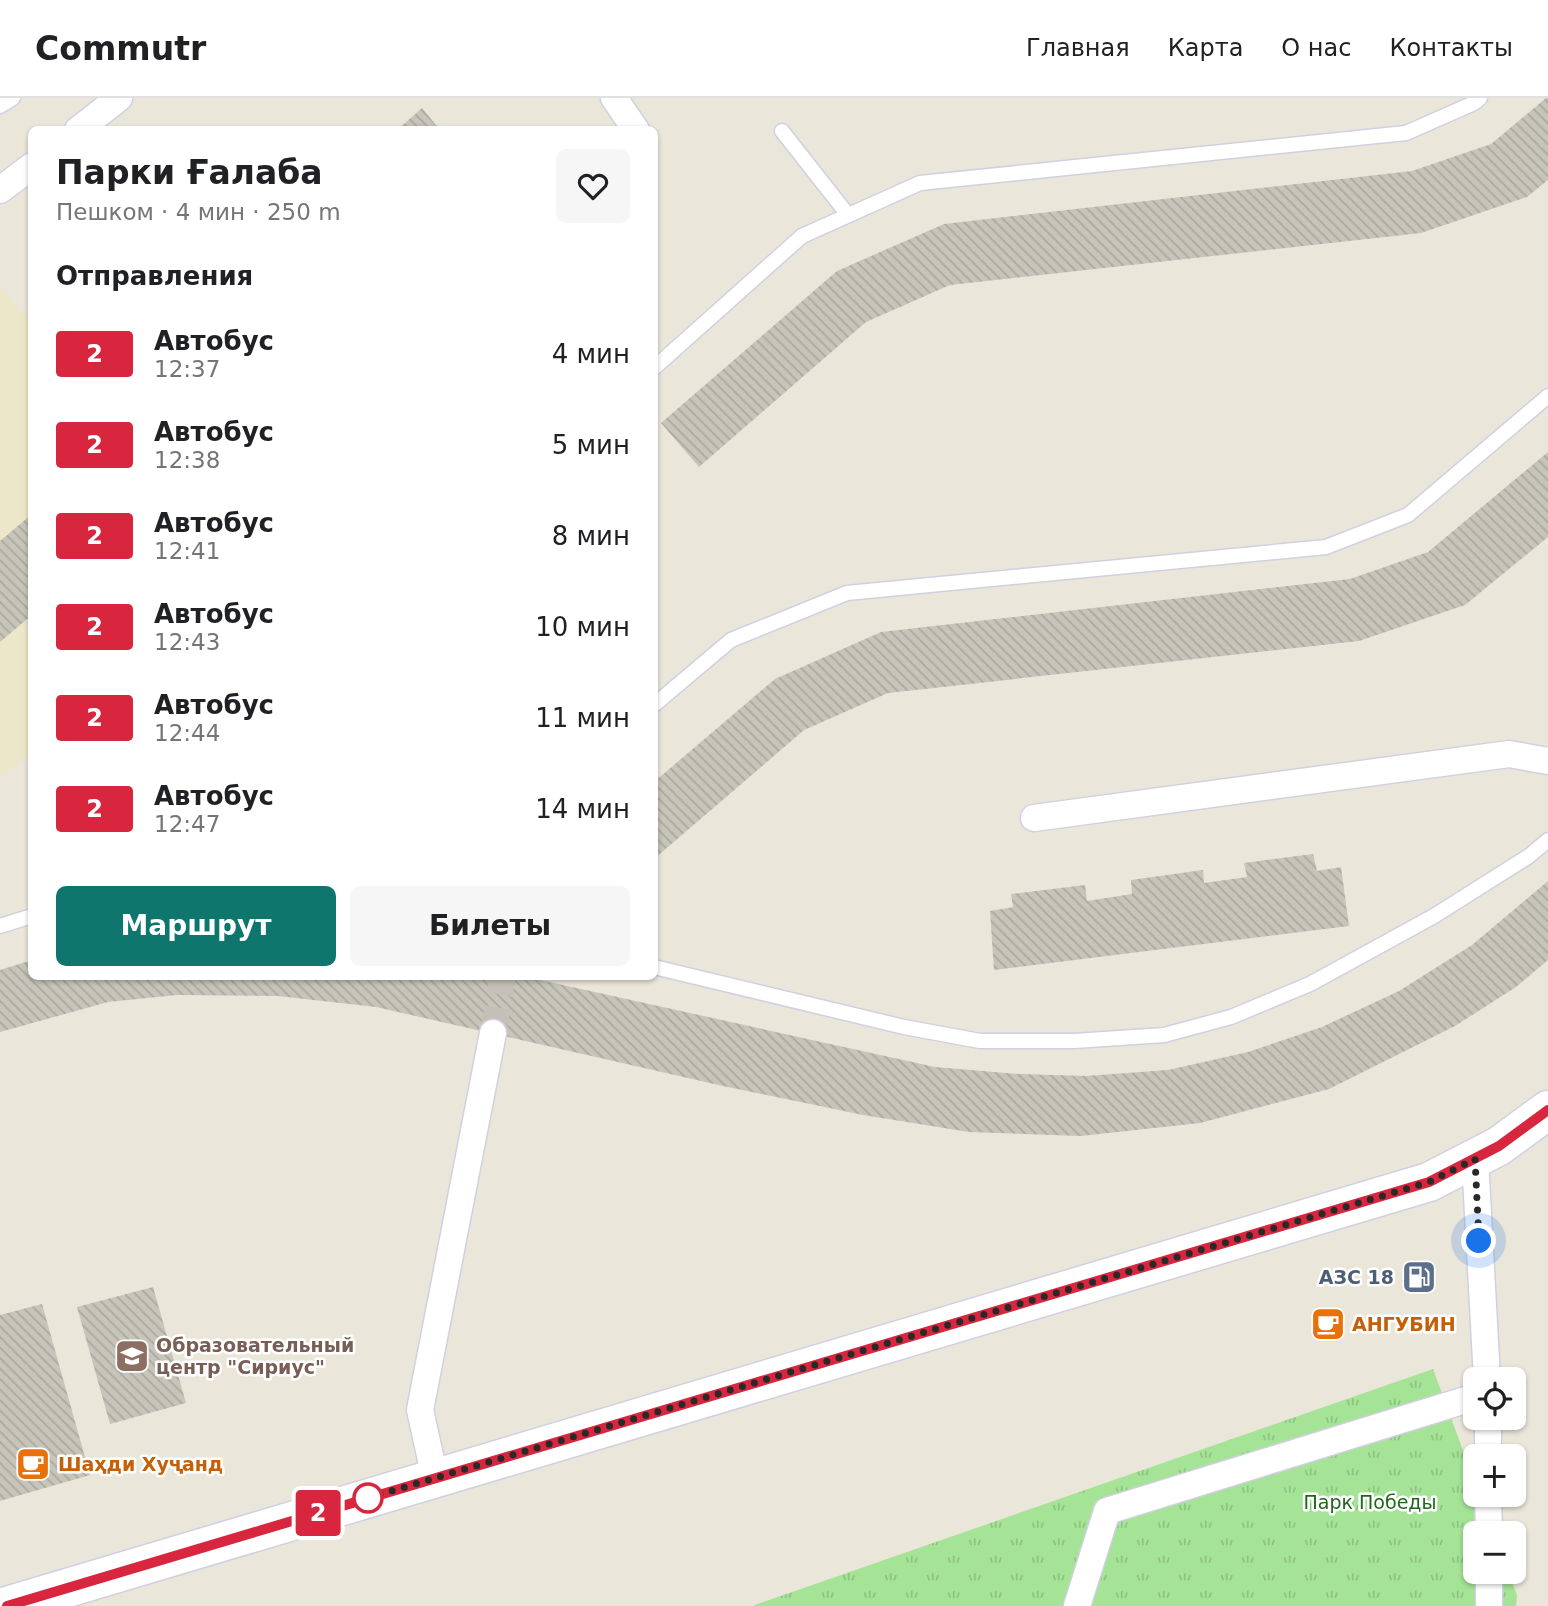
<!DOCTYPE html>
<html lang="ru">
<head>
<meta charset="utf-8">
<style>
  body { margin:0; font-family:"DejaVu Sans",sans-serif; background:#f6f6f6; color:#202124; height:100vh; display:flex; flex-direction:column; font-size:26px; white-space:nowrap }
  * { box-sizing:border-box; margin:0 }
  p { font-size:23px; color:#757577 }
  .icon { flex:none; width:38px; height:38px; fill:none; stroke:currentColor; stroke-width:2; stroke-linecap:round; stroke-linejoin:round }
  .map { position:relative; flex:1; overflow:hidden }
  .drawer { position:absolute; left:28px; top:28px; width:630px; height:854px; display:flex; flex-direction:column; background:#fff; border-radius:10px; box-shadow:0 2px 5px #0004 }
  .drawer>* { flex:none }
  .badge { padding:0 14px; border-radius:5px; font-size:24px; line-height:46px }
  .buttons { position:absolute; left:1463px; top:1269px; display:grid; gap:14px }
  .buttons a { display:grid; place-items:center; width:63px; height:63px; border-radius:10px; background:#fff; box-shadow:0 2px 5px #0004; font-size:35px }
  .you { position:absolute; width:35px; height:35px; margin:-18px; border:5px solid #fff; border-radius:50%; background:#1a73e8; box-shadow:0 0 0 10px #1a73e833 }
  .map>.badge { position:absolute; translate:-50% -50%; box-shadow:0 0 0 4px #fff }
  h2 { padding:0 28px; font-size:26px; line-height:63px }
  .round { display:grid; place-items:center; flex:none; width:74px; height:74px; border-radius:10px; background:#f6f6f6 }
  .head { display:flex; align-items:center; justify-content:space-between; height:119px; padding:0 28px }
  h1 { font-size:33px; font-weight:600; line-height:52px }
  .cta { display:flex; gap:14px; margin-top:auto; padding:14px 28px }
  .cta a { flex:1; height:80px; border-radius:10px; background:#0f766e; color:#fff; font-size:28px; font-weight:600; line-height:80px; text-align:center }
  .cta a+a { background:#f6f6f6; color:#202124 }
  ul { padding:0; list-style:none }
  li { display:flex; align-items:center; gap:21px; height:91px; padding:0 28px }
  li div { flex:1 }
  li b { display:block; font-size:26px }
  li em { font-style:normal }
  li .badge { min-width:77px; font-weight:700; text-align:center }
  header { display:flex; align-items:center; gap:42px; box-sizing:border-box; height:98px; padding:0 35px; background:#fff; border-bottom:2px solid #e0e0e0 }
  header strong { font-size:33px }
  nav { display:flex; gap:38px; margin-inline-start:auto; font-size:24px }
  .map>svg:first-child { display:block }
  .education { fill:#ede7c9 }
  .park { fill:url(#park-tufts) }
  .building { fill:url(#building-back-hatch) }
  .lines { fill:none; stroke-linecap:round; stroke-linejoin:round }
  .minor-tunnel { stroke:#c4c0b7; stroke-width:26; stroke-dasharray:26 13; stroke-linecap:butt }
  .service-casing { stroke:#d0d0e2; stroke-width:17 }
  .minor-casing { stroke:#d0d0e2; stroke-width:29 }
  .secondary-casing { stroke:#d0d0e2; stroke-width:41 }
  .service { stroke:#fff; stroke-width:14 }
  .minor { stroke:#fff; stroke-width:26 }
  .secondary { stroke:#fff; stroke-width:38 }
  .line-casing { stroke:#fff; stroke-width:16 }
  .line { stroke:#d7263d; stroke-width:10 }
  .walk { stroke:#292929; stroke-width:7; stroke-dasharray:0 12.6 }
  .stop-dot { fill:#fff; stroke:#d7263d; stroke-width:3.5 }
  .labels { text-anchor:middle; stroke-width:5; stroke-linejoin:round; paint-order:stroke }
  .service-label { font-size:19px; font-weight:bold; fill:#4e5e75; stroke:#fff; text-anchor:end }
  .food-label { font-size:19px; font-weight:bold; fill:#c56008; stroke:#fff; text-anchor:start }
  .education-label { font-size:19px; font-weight:bold; fill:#785e54; stroke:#fff; text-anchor:start }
  .park-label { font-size:19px; fill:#1e6619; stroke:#fff }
</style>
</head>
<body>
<header>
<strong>Commutr</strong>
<nav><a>Главная</a><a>Карта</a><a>О нас</a><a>Контакты</a></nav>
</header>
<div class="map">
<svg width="1548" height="1508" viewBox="0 0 1548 1508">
  <defs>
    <pattern id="park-tufts" width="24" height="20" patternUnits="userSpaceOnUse" patternTransform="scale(1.75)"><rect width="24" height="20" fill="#a5e396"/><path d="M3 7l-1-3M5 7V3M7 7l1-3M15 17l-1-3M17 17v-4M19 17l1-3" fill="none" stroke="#8ec381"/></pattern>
    <pattern id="building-back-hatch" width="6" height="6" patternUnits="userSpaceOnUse" patternTransform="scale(1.75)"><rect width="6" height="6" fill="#c7c4b9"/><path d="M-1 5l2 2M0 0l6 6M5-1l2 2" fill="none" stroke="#aba89f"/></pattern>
  </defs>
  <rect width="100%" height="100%" fill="#ebe6da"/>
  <path class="education" d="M0,190L32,226L31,656L0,680Z"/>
  <path class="park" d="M1433,1271L1475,1385V1396L1494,1435H1475V1474H1508L1517,1497L1516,1508H752Z"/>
  <g class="building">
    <path d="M1546,0H1548V82L1527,99L1421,135L950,187L866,224L699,369L661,325L837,173L944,126L1412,73L1491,46Z"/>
    <path d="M422,10L440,32H397Z"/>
    <path d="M1548,354V439L1465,507L1359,543L888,595L804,632L654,761V684L775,581L881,534L1350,481L1428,454Z"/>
    <path d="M32,416V517L0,544V443Z"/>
    <path d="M1313,756L1317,773L1341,769L1349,828L994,872L990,813L1013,809L1011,796L1085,787L1087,803L1132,796L1131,782L1203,772L1204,785L1247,779L1244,765Z"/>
    <path d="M1548,783V862L1516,889L1455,928L1329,991L1200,1025L1081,1038L969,1034L863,1017L723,988L376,909L278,898L177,897L108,904L0,934V872L32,862V878H522L935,969L1019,976L1086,978L1168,972L1248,954L1322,929L1399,893L1472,847Z"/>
    <path d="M153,1189L186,1305L110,1326L77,1209Z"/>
    <path d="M42,1206L90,1377L0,1403V1217Z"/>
  </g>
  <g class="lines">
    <path class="minor-tunnel" d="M493,935L503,878"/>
    <g class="service-casing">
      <g id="service">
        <path d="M0,8L13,0"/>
        <path d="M782,33L848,117"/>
        <path d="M654,270L802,138L920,85L1406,35L1474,5L1480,0"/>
        <path d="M654,607L731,542L847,495L1326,449L1408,417L1548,298"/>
        <path d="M0,828L32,818"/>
        <path d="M654,869L904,929L980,943H1074L1164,937L1231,919L1310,886L1434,818L1529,758L1548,742"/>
      </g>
    </g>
    <g class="minor-casing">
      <g id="minor">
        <path d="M614,0L636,32"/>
        <path d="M78,32L119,0"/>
        <path d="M0,92L32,68"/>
        <path d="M1034,720L1509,656L1548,663"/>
        <path d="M1475,1061L1487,1281"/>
        <path d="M1488,1320V1358"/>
        <path d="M435,1380L420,1312L493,935"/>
        <path d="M1488,1396L1489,1435"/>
        <path d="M1489,1474V1508"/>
        <path d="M1077,1508L1107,1413L1475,1299"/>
      </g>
    </g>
    <g class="secondary-casing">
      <path id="secondary" d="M7,1508L1429,1084L1499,1048L1548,1012"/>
    </g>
    <use href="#service" class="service"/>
    <use href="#minor" class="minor"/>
    <use href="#secondary" class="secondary"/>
  </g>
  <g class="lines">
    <g class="line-casing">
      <path id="line" d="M7,1508L1429,1084L1499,1048L1548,1012"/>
    </g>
    <use href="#line" class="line"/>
    <path class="walk" d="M368,1400L1429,1084L1475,1061L1479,1143"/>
  </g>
  <defs>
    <g id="fuel-square" transform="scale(1.75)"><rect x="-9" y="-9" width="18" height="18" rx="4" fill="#5c6f8a" stroke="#fff"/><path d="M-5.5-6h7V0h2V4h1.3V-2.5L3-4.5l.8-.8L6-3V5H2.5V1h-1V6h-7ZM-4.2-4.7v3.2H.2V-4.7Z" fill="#fff"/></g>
    <g id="cafe-square" transform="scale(1.75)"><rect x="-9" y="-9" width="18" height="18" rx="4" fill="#e8710a" stroke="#fff"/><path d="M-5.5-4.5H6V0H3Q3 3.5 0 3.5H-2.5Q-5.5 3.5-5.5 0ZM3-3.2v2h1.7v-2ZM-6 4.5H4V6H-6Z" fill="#fff"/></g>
    <g id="school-square" transform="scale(1.75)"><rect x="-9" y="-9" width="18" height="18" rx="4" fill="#8d6e63" stroke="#fff"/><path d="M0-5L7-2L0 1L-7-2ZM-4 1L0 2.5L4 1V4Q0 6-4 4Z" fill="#fff"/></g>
  </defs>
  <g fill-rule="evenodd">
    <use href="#fuel-square" x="1419" y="1179"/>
    <use href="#cafe-square" x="1328" y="1226"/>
    <use href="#school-square" x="132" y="1258"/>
    <use href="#cafe-square" x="33" y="1366"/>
  </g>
  <circle class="stop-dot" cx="368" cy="1400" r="14"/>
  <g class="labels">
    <g class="service-label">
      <text x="1394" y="1186">АЗС 18</text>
    </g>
    <g class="food-label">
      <text x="1352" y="1233">АНГУБИН</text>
      <text x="58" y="1373">Шаҳди Хуҷанд</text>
    </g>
    <g class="education-label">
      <text x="156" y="1254">Образовательный<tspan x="156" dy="22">центр "Сириус"</tspan></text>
    </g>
    <g class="park-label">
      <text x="1370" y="1411">Парк Победы</text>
    </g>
  </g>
</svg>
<div class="buttons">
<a><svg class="icon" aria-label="locate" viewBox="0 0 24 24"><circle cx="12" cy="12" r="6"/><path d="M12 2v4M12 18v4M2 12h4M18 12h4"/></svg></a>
<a>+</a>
<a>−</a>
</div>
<div class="you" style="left:1479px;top:1143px"></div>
<b class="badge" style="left:318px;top:1415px;background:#d7263d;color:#fff">2</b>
<section class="drawer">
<div class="head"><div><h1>Парки Ғалаба</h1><p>Пешком · 4 мин · 250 m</p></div><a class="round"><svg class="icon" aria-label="heart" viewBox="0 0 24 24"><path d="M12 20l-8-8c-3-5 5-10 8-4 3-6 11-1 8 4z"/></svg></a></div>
<h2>Отправления</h2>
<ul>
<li><span class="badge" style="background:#d7263d;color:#fff">2</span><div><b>Автобус</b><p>12:37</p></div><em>4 мин</em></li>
<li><span class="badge" style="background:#d7263d;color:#fff">2</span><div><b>Автобус</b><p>12:38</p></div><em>5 мин</em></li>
<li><span class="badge" style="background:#d7263d;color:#fff">2</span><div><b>Автобус</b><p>12:41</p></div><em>8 мин</em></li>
<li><span class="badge" style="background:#d7263d;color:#fff">2</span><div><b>Автобус</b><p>12:43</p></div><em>10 мин</em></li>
<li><span class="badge" style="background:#d7263d;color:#fff">2</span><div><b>Автобус</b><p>12:44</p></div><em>11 мин</em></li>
<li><span class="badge" style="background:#d7263d;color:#fff">2</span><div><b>Автобус</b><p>12:47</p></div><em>14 мин</em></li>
</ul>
<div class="cta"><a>Маршрут</a><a>Билеты</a></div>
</section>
</div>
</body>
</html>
